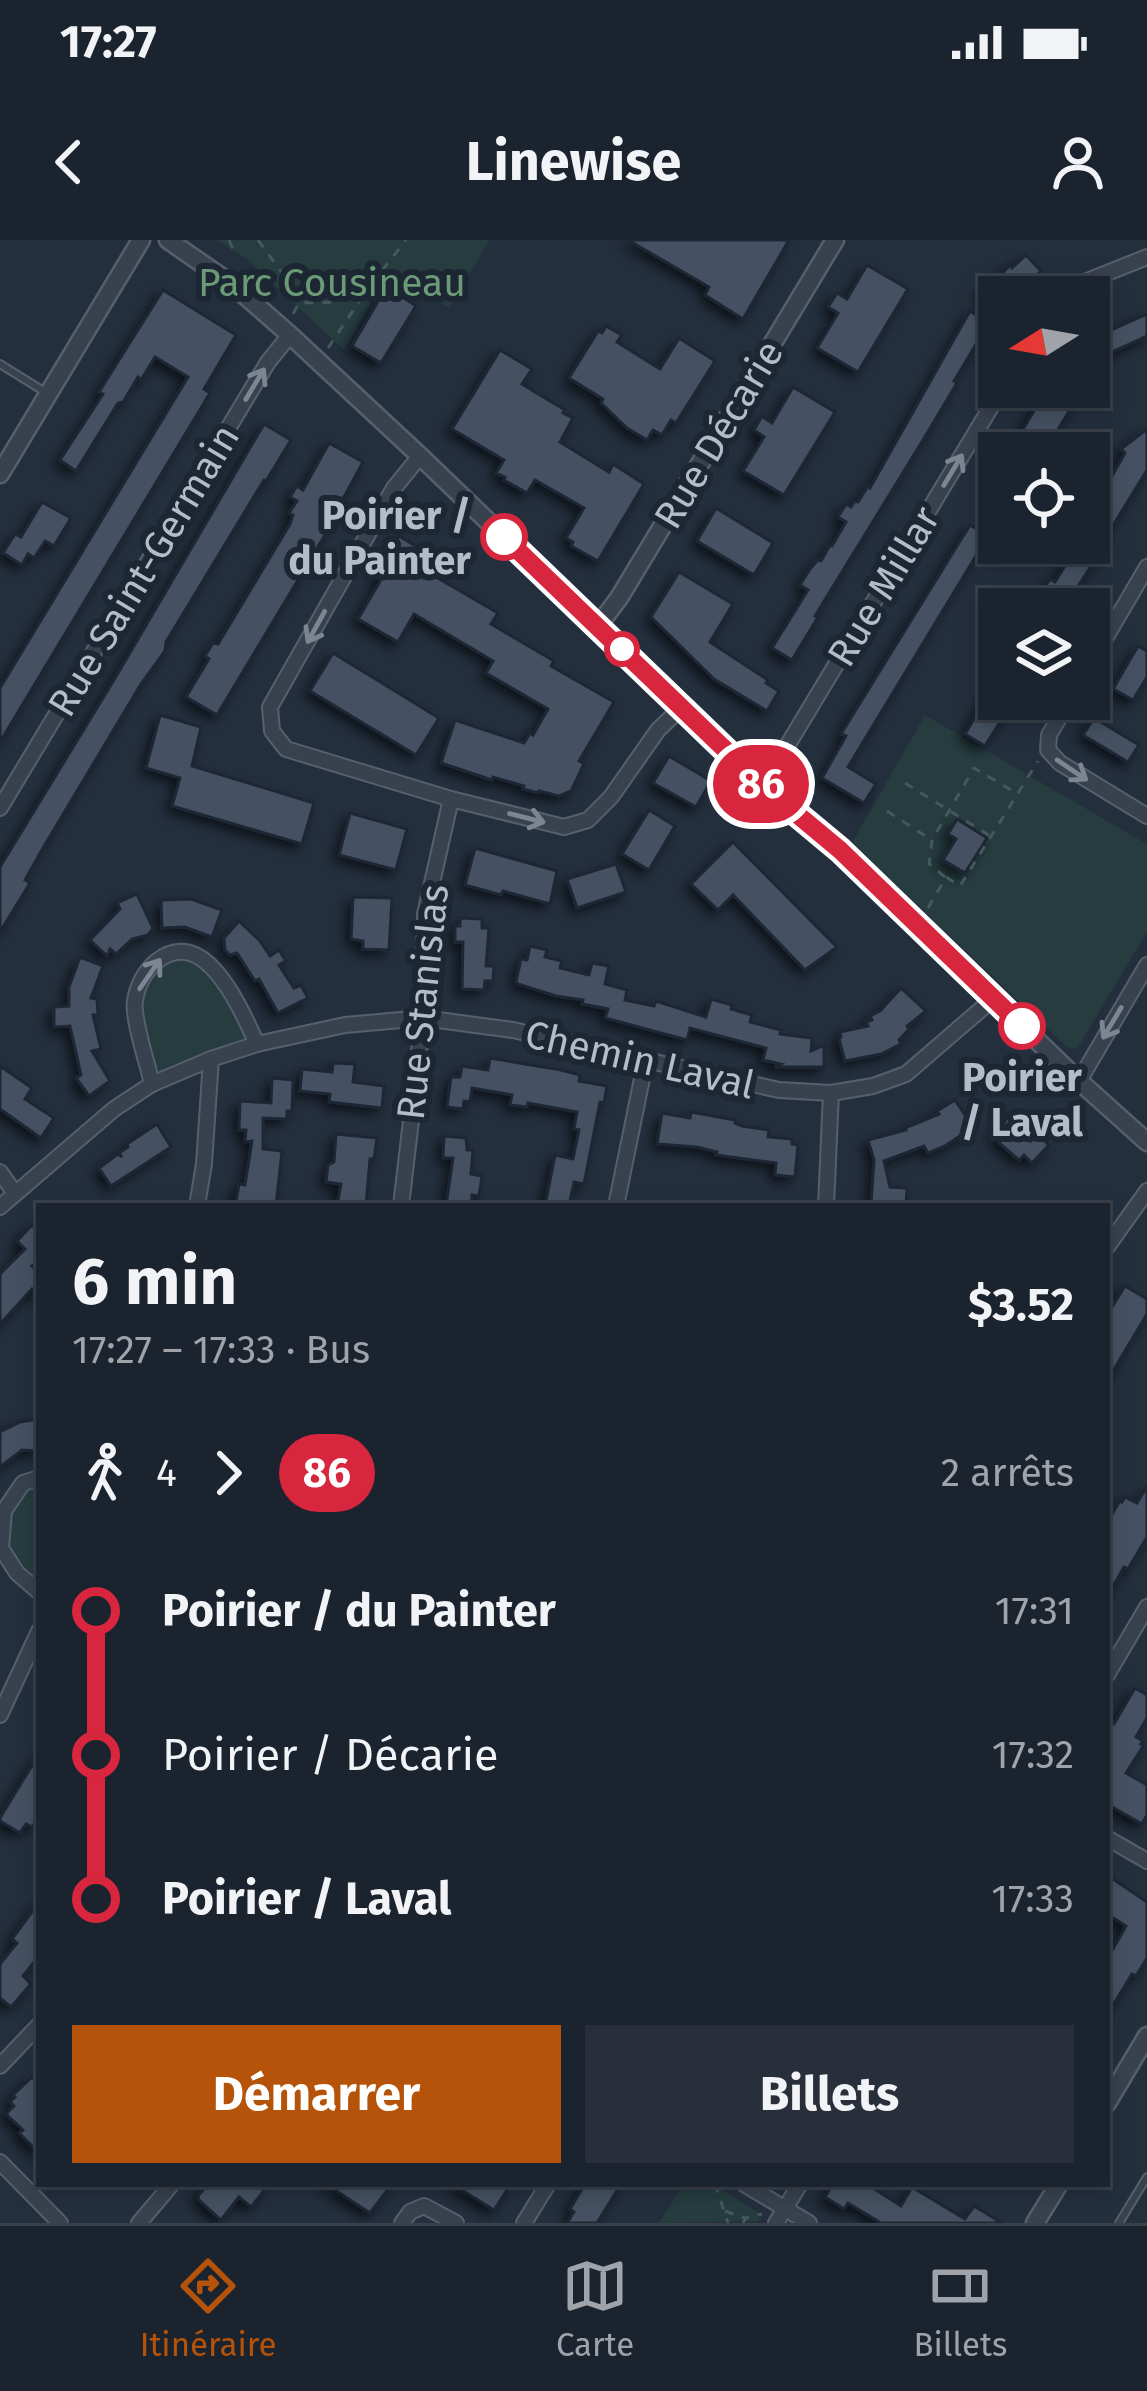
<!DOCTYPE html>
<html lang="fr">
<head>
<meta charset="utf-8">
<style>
  body { margin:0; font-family:"Fira Sans",sans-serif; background:#282f3a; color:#f1f3f6; height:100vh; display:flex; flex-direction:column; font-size:45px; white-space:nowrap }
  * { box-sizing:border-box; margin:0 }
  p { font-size:39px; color:#a0a4aa }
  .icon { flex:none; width:66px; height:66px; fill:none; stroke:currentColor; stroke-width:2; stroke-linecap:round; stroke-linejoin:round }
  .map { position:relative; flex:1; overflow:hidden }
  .drawer { position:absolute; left:36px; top:963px; width:1074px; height:984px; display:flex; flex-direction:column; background:#1b232e; border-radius:0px; box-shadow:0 6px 18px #0003,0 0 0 3px #39404a }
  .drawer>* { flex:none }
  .badge { padding:0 24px; border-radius:39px; font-size:42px; line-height:78px }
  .needle { width:78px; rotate:259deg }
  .fabs { position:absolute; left:978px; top:36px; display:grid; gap:24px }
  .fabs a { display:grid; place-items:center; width:132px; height:132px; border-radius:0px; background:#1b232e; box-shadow:0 6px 18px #0003,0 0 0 3px #39404a; font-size:60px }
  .map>.badge { position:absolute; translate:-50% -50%; box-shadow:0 0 0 6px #fff }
  .legs { display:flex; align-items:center; gap:18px; height:132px; padding:0 36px; font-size:39px }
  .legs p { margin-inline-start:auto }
  .overview { display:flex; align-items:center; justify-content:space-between; height:204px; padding:0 36px }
  h1 { font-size:66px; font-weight:700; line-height:90px }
  .action { display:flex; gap:24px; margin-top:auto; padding:24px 36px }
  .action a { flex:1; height:138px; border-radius:0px; background:#b45309; color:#fff; font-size:48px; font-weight:700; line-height:138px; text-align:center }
  .action a+a { background:#282f3a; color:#f1f3f6 }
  ul { padding:0 36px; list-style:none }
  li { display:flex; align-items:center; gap:42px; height:144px; font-size:45px }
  li i { display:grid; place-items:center; width:18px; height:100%; margin:0 15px; background:currentColor }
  li i::after { content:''; width:30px; height:30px; margin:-15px; border:9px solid; border-radius:50%; background:#1b232e }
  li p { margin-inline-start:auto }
  li:first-child i { background:linear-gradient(#0000 50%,currentColor 0) }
  li:last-child i { background:linear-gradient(currentColor 50%,#0000 0) }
  .status { display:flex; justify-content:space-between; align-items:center; height:84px; padding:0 60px; background:#1b232e; direction:ltr }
  .status svg { height:33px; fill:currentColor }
  header { display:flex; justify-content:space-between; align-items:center; height:156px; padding:0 36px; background:#1b232e; font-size:54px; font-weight:700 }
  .tab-bar { display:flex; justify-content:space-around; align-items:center; height:168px; border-top:3px solid #39404a; background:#1b232e; font-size:33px; color:#a0a4aa }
  .tab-bar a { display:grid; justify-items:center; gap:6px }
  .tab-bar .on { color:#b45309 }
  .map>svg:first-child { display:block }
  .green { fill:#263c3f }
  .building { fill:#455162; stroke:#1f2835; stroke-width:3; filter:url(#shadow) }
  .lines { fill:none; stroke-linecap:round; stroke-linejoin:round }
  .service-casing { stroke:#565f6c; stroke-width:10 }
  .minor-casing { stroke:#565f6c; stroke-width:18 }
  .tertiary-casing { stroke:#565f6c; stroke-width:21 }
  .path { stroke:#44595c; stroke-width:3; stroke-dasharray:9 9; stroke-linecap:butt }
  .service { stroke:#38414e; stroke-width:6 }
  .minor { stroke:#38414e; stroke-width:14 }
  .tertiary { stroke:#38414e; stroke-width:16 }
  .oneway { stroke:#7c8592 }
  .line-1-casing { stroke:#fff; stroke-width:27 }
  .line-1 { stroke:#d7263d; stroke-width:18 }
  .stop-1-dot { fill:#fff; stroke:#d7263d; stroke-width:6 }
  .labels { text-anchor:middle; stroke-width:12; stroke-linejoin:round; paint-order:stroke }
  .park-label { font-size:39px; fill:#6b9a76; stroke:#1d2633 }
  .street-label { font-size:39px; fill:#b4bcc9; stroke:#1d2633 }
  .stop-label { font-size:39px; font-weight:bold; fill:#b4bcc9; stroke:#1d2633; text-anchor:end }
</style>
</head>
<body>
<div class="status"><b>17:27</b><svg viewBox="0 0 49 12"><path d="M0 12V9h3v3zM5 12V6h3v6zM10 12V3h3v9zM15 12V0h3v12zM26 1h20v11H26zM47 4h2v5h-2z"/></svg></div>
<header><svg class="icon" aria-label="back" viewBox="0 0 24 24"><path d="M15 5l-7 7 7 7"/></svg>Linewise<svg class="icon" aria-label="person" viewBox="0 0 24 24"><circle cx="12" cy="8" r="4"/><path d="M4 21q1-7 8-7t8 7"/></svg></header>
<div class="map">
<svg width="1147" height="1983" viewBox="0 0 1147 1983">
  <defs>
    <filter id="shadow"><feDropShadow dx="-5.5" dy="5.5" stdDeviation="6" flood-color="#0009"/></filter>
  </defs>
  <rect width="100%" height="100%" fill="#242f3e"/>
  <g class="green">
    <path d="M216,0H490L449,67L386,36L344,110L248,20Z"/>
    <path d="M925,475L1147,604V692L1077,809L1067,807L852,603Z"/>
    <path d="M161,718L204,719L257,804L152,844L134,765Z"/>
    <path d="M39,1238V1352L1,1308C4,1277 7,1248 39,1238Z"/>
    <path d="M684,1944H712L759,1973V1981L659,1983Z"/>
  </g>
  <g class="building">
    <path d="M628,0H789L743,79L705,55L709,47Z"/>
    <path d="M1026,15L1041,31L1012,57H980L1010,25L1012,28Z"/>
    <path d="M867,25L908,49L858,132L817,108L838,73L828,67L837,53L847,59Z"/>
    <path d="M387,46L416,66L381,123L352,106Z"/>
    <path d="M163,50L236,95L204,149L210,153L0,502V448L188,137L155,117L141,140L138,137L123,162L118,163L76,231L60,220L103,154L99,152Z"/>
    <path d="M970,71L989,83L954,141L957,143L923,200L815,376L818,377L792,420L772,408L808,350L800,345L810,329L818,320L821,321L830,305L832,306L846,282L838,277L846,264L851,267L855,261L858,262L868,246L870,248Z"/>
    <path d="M1147,74V96L1094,120L1089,110V100Z"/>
    <path d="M606,86L622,95L617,102L660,129L679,98L715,121L676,183L671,180L662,195L653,190L647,200L627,188L601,163L603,159L569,138L598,91L602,93Z"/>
    <path d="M500,110L532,129L522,144L565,170L563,173L573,178L560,202L609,232L613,224L644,244L598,321L571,306L573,302L566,298L584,268L535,240L527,253L504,240L505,237L496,233L504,220L452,189Z"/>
    <path d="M793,147L835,172L784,255L743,231L764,197L754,190L762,176L772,183Z"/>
    <path d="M1048,147H1084L1046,209L1043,208L1041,213H1009Z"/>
    <path d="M264,184L291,200L266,241L264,240L166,402L165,411L141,444L43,608L25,640L30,643L0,692V627L114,440Z"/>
    <path d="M1147,189V230L1106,297L1109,299L1063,369H1038L1043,362L1040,360L1045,352L1042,351L1050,339L1055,342L1073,313L1056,303H1089V261L1094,265L1112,236L1125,213L1121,209Z"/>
    <path d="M329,203L363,222L338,268L340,270L217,475L186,457L209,419L205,416L213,403L218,404L290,284L293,275L289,273L297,261L290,257L297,246L303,250Z"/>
    <path d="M42,262L71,278L54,306L45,301L34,318L28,314L22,325L3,313L15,294L21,297Z"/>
    <path d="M716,268L773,303L754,335L697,301Z"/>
    <path d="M970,285L988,296L848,527L876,544L864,563L822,538L846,496L841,494Z"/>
    <path d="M399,296L444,323L436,337L498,373L491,384L554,421L551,426L614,462L579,521L584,524L571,551L559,556L539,551L538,553L523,549L524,546L493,537L492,540L441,523L455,480L524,503L530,493L533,495L548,469L486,433L493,421L414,374L398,402L358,379L382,338L376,335Z"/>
    <path d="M679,332L733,364L710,402L768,440L766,443L779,451L767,471L714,439L651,377Z"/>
    <path d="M1138,406L1147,411V437L1133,460L1113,449Z"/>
    <path d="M333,413L439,478L416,515L310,451Z"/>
    <path d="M991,451L999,459L1011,464L985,506L965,494Z"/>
    <path d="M160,475L201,487L192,526L314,563L302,604L172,566L180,538L146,528Z"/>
    <path d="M1094,478L1139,505L1128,522L1083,495Z"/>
    <path d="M669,516L711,541L696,567L653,543Z"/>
    <path d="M649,570L675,586L649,630L622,614Z"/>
    <path d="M350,573L407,589L396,630L339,615Z"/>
    <path d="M957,579L987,598L965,633L943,620L956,599L948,594Z"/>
    <path d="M733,602L817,687L837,707L805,730L733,655L718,670L691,644Z"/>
    <path d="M475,608L557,631L550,664L503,651L501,655L465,645Z"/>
    <path d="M616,624L626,652L577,668L567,639Z"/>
    <path d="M137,654L153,688L148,695L132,699L116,714L110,709L107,716L90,700L120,669L117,663Z"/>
    <path d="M353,657L392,658L389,710L363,709V701L351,699Z"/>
    <path d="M191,659L222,670L212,697L185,687L162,688L161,660Z"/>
    <path d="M460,678L482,679V688H489L486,726H494L493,741H485L484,750L462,749L463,702H455V686H460Z"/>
    <path d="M239,681L260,701L270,716L279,710L286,721L279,725L294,748L301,745L308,758L278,773L259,739L255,741L237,713L230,715L225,710L224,698Z"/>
    <path d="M530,706L547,710L545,717L562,721L560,728L589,735L592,723L609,726L605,744L627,750L625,760L654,766L656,761L706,777L711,759L732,765L731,769L752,775L750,782L781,790L780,794L812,798L811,811L824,805V827H775L781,824L763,820L766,808L690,788L687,800L605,778L608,769L582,764L583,760L556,756L518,744L516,742L521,719L527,720Z"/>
    <path d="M80,717L103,726L91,758L97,759L98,775H93L101,809L92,811L110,841L89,856L76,838L81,835L70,786L54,787V767L69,766V747Z"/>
    <path d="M901,748L926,771L907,786L909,789L899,800L901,804L881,814L845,821L839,799L841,797L840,792L868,786L866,782L872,780L870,776L880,771Z"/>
    <path d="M490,818L561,830L580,835L579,841L607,846L604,863L600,862L584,944L574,942L569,966H545L555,915L573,919L579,890L574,889L577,872L528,863L527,867L510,865L512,855L472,848L470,862L464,861L463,869L447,867L451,837H460L462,826L488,830Z"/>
    <path d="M333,823L355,824L353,842L384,846L382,868L329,862L330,854L300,851L302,829L332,832Z"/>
    <path d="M0,826L32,848L25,859L54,878L41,898L0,869Z"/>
    <path d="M272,838L293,840L292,871H287V879L263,878V909L282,911L276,966H256L257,964L236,962L239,944L245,945L252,901L245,902L246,890H239L240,861L271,863Z"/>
    <path d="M955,860L973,887L945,906L928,913L924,906L884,921L890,947L907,948L906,966H871L874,920L868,900L906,890L905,888L939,874L937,871Z"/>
    <path d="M691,872L735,880V883L742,886L769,890L768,897L792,899V904L798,905L795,937L775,935L776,923L716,915L717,912L697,907L657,904L662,873L690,878Z"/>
    <path d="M1013,872L1049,905L1032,923L1024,915L1019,920L999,903L1001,900L993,893Z"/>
    <path d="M157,884L171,907L111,946L99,928L118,914L122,917L119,913L128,907L127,904Z"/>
    <path d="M336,894L377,898L374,919H370L366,966H337L341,944L326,942L328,925L334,922Z"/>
    <path d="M444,896L466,898L467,910H473L471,934L482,936L479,956L472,955L471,966H446L453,918H443Z"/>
    <path d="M32,985L39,991V1022L32,1026L39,1033V1056L32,1049L0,1084V1034L25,1009L17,1001Z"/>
    <path d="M1125,1046L1147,1059V1074L1107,1141V1075Z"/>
    <path d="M39,1179V1211L22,1210L0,1227V1192L20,1182Z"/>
    <path d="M1147,1246V1297L1128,1329L1124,1327L1107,1357V1282L1120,1261L1122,1262L1125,1257L1137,1263Z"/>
    <path d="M1135,1448L1147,1455V1478L1136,1497L1143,1501L1141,1504L1144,1505L1126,1533L1147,1545V1575L1142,1584L1107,1564V1480L1114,1484Z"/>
    <path d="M39,1514V1576L32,1587L26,1584L20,1593L0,1581V1578Z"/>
    <path d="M1107,1635L1147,1662V1718L1136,1736L1132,1734L1107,1775V1706L1113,1709L1126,1686L1107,1674Z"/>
    <path d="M39,1662V1716L23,1736L31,1744L11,1767L0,1758V1724L17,1703L12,1699Z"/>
    <path d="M32,1837L39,1844V1913L19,1893L23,1890L6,1874L14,1866L10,1862L15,1857L13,1855Z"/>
    <path d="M208,1944H256L264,1951L251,1967L239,1957L221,1980L199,1960L198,1956Z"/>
    <path d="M326,1944H392L370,1973Z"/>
    <path d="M452,1944H511L494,1970Z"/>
    <path d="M585,1944H621L597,1983H567L574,1972L570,1969Z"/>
    <path d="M833,1944H867L901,1966L912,1947L965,1979L974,1966L1002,1983H881L848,1963L844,1969L825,1957Z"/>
  </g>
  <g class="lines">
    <g class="service-casing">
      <g id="service">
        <path d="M0,124L45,152"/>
        <path d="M1119,1983L1147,1937"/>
      </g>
    </g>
    <g class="minor-casing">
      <g id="minor">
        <path d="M1058,57L1062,51L1147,17"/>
        <path d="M420,216L394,248L270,467L272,491L286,509L451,559L564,587L588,580L611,557L658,490L682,467"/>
        <path d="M1089,426L1147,327"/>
        <path d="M1070,459L1049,495L1048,510L1060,523L1147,576"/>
        <path d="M763,546L1003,147"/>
        <path d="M0,568L268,122L290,95"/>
        <path d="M1079,841L1147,725"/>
        <path d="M152,844C148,825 132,778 135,761C137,746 145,731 157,721C206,683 242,772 257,804"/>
        <path d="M0,932L14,952"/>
        <path d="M197,966L204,924L211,819"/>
        <path d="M401,966L423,778L425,674L451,559"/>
        <path d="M616,966L646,819"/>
        <path d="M826,966L831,853"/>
        <path d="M0,967L114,869L152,844L211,819L257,804L345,785L423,778L513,790L779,850L831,853L873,846L906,834L994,758"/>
        <path d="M1107,1007L1147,951"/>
        <path d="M39,1238L23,1243L4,1271L1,1308L17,1333L39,1352"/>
        <path d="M1107,1435L1147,1367"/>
        <path d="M0,1475L39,1391"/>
        <path d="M1107,1598L1147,1621"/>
        <path d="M0,1826L39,1785"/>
        <path d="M0,1922L60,1983"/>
        <path d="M744,1944L809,1983"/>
        <path d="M139,1983L172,1944"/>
        <path d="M402,1983L410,1972L424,1966L456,1983"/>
        <path d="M524,1983L548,1944"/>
        <path d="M776,1983L800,1944"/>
      </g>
    </g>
    <g class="tertiary-casing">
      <g id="tertiary">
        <path d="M168,0L233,45L290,95L420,216L763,546L840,610L1079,841L1147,902"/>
        <path d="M0,234L141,0"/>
        <path d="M598,386L619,358L835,0"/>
        <path d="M1107,1863L1147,1796"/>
        <path d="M1035,1983L1059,1944"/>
      </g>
    </g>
    <g class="path">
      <path d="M229,0L236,16"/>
      <path d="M258,0L302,60"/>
      <path d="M293,74L299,63L339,62L367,50L406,0"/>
      <path d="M328,108L366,51"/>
      <path d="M905,543L990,596"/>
      <path d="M887,571L930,599"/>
      <path d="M945,637L929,624L932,600L974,528L1016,553"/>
      <path d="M928,668L946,637L960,646L1038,521"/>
      <path d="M715,1944L728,1983"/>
      <path d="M725,1971L745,1978"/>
      <path d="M743,1983L746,1978L762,1974"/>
    </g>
    <use href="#service" class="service"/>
    <use href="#minor" class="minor"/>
    <use href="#tertiary" class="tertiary"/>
  </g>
  <defs><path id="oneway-shaft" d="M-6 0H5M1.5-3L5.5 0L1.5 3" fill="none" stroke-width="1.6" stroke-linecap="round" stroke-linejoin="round" transform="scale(3)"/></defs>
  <g class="oneway">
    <use href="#oneway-shaft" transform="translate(255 144) rotate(-59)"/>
    <use href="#oneway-shaft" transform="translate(953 230) rotate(-59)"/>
    <use href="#oneway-shaft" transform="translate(316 387) rotate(119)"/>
    <use href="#oneway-shaft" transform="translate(1072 530) rotate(34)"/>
    <use href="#oneway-shaft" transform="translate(527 578) rotate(14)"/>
    <use href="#oneway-shaft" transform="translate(150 734) rotate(-55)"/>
    <use href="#oneway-shaft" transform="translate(1112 783) rotate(121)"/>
  </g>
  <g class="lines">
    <g class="line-1-casing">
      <path id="line-1" d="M504,297L763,546L840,610L1022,786"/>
    </g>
    <use href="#line-1" class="line-1"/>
  </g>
  <g class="stop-1-dot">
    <circle cx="504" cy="297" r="21"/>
    <circle cx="622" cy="409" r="15"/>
    <circle cx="1022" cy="786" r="21"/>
  </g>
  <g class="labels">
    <g class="park-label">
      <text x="332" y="56">Parc Cousineau</text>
    </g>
    <g class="street-label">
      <text transform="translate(718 194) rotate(-59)" y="14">Rue Décarie</text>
      <text transform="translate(143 330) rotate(-59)" y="14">Rue Saint-Germain</text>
      <text transform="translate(883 346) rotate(-59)" y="14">Rue Millar</text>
      <text transform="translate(422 762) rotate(-84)" y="14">Rue Stanislas</text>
      <text transform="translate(640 819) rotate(13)" y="14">Chemin Laval</text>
    </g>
    <g class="stop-label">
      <text x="471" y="289">Poirier /<tspan x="471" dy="45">du Painter</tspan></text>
      <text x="1022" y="851" text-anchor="middle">Poirier<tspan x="1022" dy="45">/ Laval</tspan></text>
    </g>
  </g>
</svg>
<div class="fabs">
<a><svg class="needle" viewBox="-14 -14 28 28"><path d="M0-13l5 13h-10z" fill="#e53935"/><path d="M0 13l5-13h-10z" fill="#a0a4aa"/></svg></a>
<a><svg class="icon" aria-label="locate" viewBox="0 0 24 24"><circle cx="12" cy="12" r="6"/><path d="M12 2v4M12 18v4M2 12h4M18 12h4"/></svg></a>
<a><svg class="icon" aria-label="layers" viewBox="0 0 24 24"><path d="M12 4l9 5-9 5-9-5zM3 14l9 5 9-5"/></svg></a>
</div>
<b class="badge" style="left:761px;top:544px;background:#d7263d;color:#fff">86</b>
<section class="drawer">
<div class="overview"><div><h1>6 min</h1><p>17:27 – 17:33 · Bus</p></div><b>$3.52</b></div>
<div class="legs"><svg class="icon" aria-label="walk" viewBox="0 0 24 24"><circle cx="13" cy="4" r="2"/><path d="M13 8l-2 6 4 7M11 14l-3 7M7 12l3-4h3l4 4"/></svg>4<svg class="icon" aria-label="forward" viewBox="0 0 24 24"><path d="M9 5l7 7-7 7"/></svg><b class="badge" style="background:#d7263d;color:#fff">86</b><p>2 arrêts</p></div>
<ul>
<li><i style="color:#d7263d"></i><b>Poirier / du Painter</b><p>17:31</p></li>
<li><i style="color:#d7263d"></i><span>Poirier / Décarie</span><p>17:32</p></li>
<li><i style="color:#d7263d"></i><b>Poirier / Laval</b><p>17:33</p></li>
</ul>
<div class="action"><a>Démarrer</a><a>Billets</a></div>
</section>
</div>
<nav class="tab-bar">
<a class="on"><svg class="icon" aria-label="directions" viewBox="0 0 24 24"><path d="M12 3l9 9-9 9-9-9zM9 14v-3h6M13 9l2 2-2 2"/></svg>Itinéraire</a>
<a><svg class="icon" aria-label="map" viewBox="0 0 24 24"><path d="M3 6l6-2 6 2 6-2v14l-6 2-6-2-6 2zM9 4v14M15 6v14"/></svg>Carte</a>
<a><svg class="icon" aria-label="tickets" viewBox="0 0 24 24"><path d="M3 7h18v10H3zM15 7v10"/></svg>Billets</a>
</nav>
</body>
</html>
